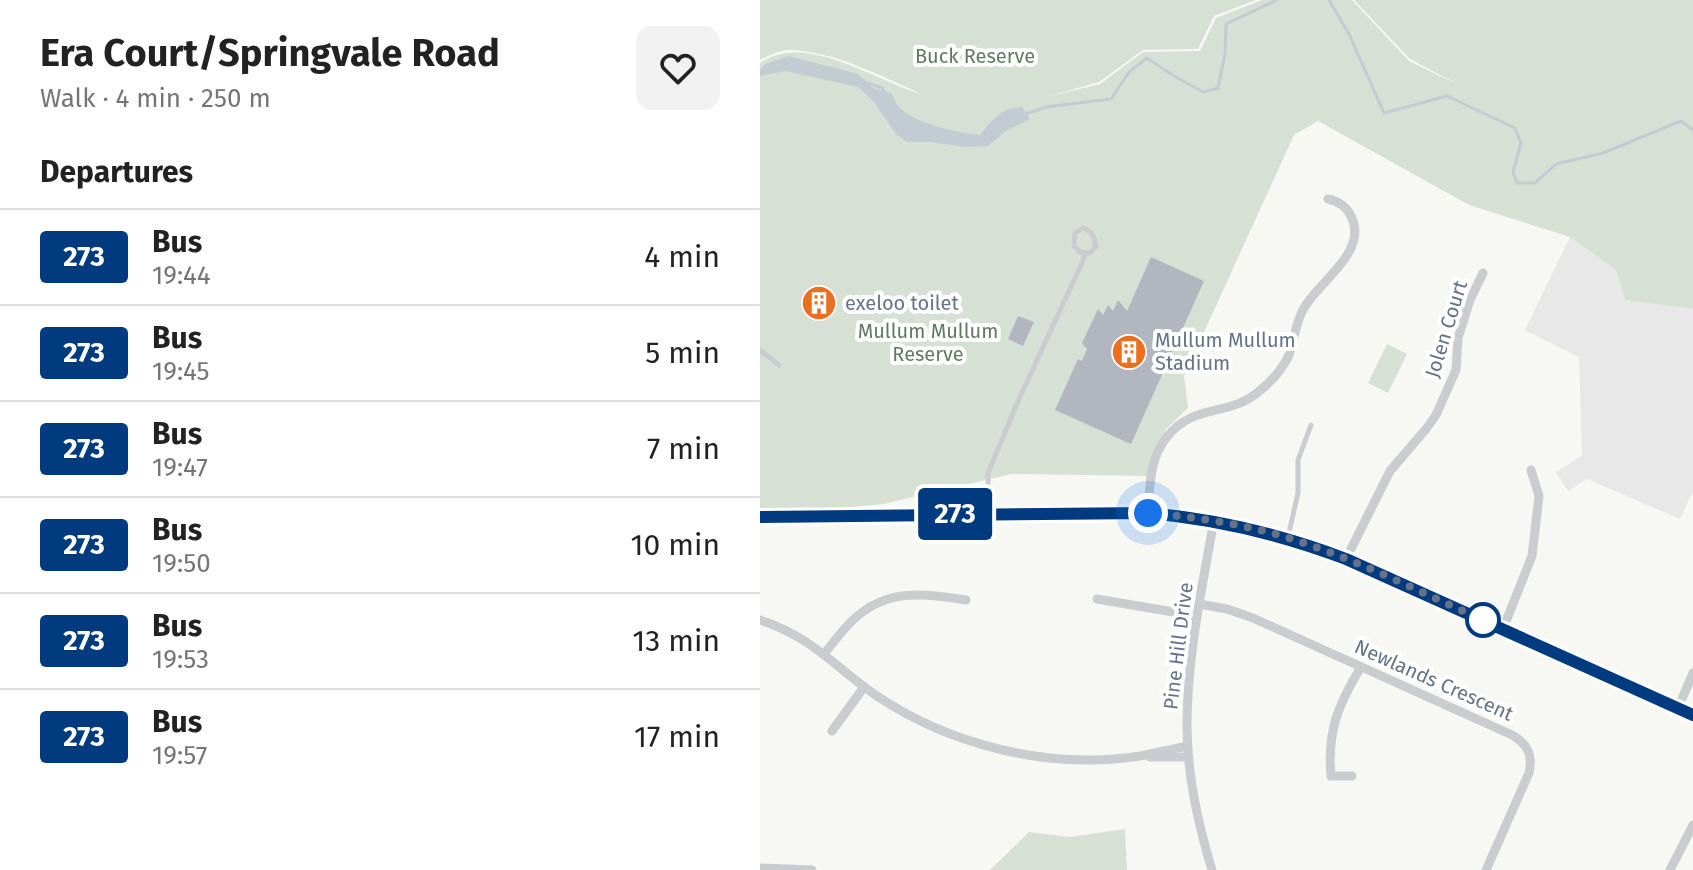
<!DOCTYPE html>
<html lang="en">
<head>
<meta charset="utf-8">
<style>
  body { margin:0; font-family:"Fira Sans",sans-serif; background:#f2f2f2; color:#222; height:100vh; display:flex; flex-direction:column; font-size:30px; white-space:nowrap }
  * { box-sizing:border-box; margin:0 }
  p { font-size:26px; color:#767676 }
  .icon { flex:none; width:44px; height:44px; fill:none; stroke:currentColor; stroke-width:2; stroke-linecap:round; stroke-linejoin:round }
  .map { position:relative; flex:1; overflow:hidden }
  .details { display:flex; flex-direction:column; background:#fff; width:760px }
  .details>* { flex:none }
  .badge { padding:0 16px; border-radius:6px; font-size:28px; line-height:52px }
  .you { position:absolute; width:40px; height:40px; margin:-20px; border:6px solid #fff; border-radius:50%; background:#1a73e8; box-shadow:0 0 0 12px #1a73e833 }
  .map>.badge { position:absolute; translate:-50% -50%; box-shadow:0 0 0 4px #fff }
  h2 { padding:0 40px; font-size:30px; line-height:72px }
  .round { display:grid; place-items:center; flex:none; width:84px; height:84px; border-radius:16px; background:#f2f2f2 }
  .overview { display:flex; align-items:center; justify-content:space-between; height:136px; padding:0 40px }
  h1 { font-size:38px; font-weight:700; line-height:60px }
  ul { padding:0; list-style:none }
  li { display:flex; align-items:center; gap:24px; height:96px; padding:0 40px; border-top:2px solid #e0e0e0 }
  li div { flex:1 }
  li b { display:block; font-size:30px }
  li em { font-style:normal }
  li .badge { min-width:88px; font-weight:700; text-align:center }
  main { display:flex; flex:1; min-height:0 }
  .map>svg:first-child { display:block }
  .built { fill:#e8e8e8 }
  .green { fill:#d7e0d5 }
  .water { fill:#c3ccd2 }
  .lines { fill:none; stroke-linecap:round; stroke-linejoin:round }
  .stream { stroke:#c3ccd2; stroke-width:3 }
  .building { fill:#b2b7bf }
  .lane { stroke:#caccd0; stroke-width:5 }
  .street { stroke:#caccd0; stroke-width:9 }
  .primary { stroke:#d6dadf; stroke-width:14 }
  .line-casing { stroke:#fff; stroke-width:18 }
  .line { stroke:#003b80; stroke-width:12 }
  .walk { stroke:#657287; stroke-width:8; stroke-dasharray:0 14.4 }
  .stop-dot { fill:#fff; stroke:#003b80; stroke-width:4 }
  .labels { text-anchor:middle; stroke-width:8; stroke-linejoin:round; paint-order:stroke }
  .park-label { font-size:20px; fill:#617960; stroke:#fff }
  .poi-label { font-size:20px; fill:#657287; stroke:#fff; text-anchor:start }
  .street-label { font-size:20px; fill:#657287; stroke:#fff }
</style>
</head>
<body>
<main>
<section class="details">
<div class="overview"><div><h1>Era Court/Springvale Road</h1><p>Walk · 4 min · 250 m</p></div><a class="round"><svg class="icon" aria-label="heart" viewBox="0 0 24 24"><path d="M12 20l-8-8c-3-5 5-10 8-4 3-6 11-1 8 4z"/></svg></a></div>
<h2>Departures</h2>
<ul>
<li><span class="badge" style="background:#003b80;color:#fff">273</span><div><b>Bus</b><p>19:44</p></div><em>4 min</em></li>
<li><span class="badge" style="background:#003b80;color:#fff">273</span><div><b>Bus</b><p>19:45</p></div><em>5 min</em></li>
<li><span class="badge" style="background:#003b80;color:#fff">273</span><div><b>Bus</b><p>19:47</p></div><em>7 min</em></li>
<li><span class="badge" style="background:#003b80;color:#fff">273</span><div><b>Bus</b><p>19:50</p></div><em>10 min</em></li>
<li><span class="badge" style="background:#003b80;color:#fff">273</span><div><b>Bus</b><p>19:53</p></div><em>13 min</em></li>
<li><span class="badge" style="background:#003b80;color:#fff">273</span><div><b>Bus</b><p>19:57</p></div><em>17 min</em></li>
</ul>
</section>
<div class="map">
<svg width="933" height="870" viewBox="0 0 933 870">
  <rect width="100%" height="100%" fill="#f7f8f4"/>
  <path class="built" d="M810,237L856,270L865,300L933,309V491L920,519L827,479L808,491L796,472L822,455L819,357L765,330Z"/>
  <g class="green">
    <path d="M0,0H496L454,16L438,49L383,50L339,82L286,97L340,84L383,52L440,51L456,18L502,0H592L649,61L701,86L650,59L594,0H933V309L865,300L856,270L810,237L709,205L558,121L534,135L424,376L428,408L406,429L389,476L251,474L123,504L59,510L0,509V63C46,31 115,81 161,94C122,76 73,51 29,50C20,50 8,56 0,60Z"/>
    <path d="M627,344L647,354L628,393L608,383Z"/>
    <path d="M365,829L367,870H230L269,832L310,837Z"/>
  </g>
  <path class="water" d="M29,56L98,74L113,88L131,93C134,98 137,106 141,109C156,124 199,133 220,135C231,121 242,107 262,107L270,119L246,131L228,146L205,147L170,142H147L136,134L114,102L98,87L26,71L0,76V69L5,64Z"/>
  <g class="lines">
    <g class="stream">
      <path d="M569,0L589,34L624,113L687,96L755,128L761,143L753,172L757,183H775L796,164L843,153L921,121L933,130"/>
      <path d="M105,82L122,88L125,93"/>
      <path d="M266,114L286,107L351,99L369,72L387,58L414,76L443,92L458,88L465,54L466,24L517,0"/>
    </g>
  </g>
  <g class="building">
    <path d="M391,257L444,281L371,444L295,410L318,359L322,361L327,349L322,343L338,309L343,315L348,305L353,311L358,300L367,311Z"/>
    <path d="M258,316L274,322L263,346L248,339Z"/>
  </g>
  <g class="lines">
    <g class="lane">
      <path d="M323,228C332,231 335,237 336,246L330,253L320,252L314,246L315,233Z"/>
      <path d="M0,350L19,365"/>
      <path d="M228,512V473L259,399L322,263L325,254"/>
      <path d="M528,537L538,493V460L551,425"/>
    </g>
    <g class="street">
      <path d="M388,513C390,486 389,459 407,437C433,403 469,417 498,392C511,382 522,370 529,355C535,339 535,323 544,308C559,281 609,252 591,216C586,206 578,201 568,199"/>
      <path d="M586,559L630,471L666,429L676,415L696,370L698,338L710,300L723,273"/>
      <path d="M337,599L437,616"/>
      <path d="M439,604L467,609L493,618L752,735C768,744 773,755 769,773L726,870"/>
      <path d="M0,620C53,637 74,667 117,696C192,746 290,770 380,756C396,753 412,749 428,746"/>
      <path d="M743,629L772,556L779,496L771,470"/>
      <path d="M64,654C74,642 82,630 93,620C126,588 165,593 206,600"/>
      <path d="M918,708L933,673"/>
      <path d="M72,731L104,687"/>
      <path d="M390,757H429"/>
      <path d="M592,776H571C567,731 578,705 601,667"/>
      <path d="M0,868L52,870"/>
      <path d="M452,870C438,824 427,774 427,726C427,656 442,589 454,520"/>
      <path d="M910,870L933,825"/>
    </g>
    <path class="primary" d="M0,516L388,513C457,519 521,534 586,559L933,715"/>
  </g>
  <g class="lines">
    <g class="line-casing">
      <path id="line" d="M0,517L388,513C458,519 520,534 586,559L933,715"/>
    </g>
    <use href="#line" class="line"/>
    <path class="walk" d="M388,513C437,517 485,524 532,539C598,560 660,592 723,620"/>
  </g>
  <defs>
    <g id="building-disc" transform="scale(1.8)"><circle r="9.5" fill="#ec6f20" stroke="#fff"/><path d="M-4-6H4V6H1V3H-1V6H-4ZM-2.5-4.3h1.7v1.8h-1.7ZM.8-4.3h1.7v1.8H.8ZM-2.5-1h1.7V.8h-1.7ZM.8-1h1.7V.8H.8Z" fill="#fff"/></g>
  </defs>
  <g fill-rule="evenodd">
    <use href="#building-disc" x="59" y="303"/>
    <use href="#building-disc" x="369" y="352"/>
  </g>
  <circle class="stop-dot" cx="723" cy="620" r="16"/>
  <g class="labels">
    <g class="park-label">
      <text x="215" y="63">Buck Reserve</text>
      <text x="168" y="338">Mullum Mullum<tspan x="168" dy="23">Reserve</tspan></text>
    </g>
    <g class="poi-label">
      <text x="85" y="310">exeloo toilet</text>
      <text x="395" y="347">Mullum Mullum<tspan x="395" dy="23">Stadium</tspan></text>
    </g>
    <g class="street-label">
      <text transform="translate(686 329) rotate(-73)" y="7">Jolen Court</text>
      <text transform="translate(418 646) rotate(-83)" y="7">Pine Hill Drive</text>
      <text transform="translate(674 680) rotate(24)" y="7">Newlands Crescent</text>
    </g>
  </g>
</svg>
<div class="you" style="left:388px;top:513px"></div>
<b class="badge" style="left:195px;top:514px;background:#003b80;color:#fff">273</b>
</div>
</main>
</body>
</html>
